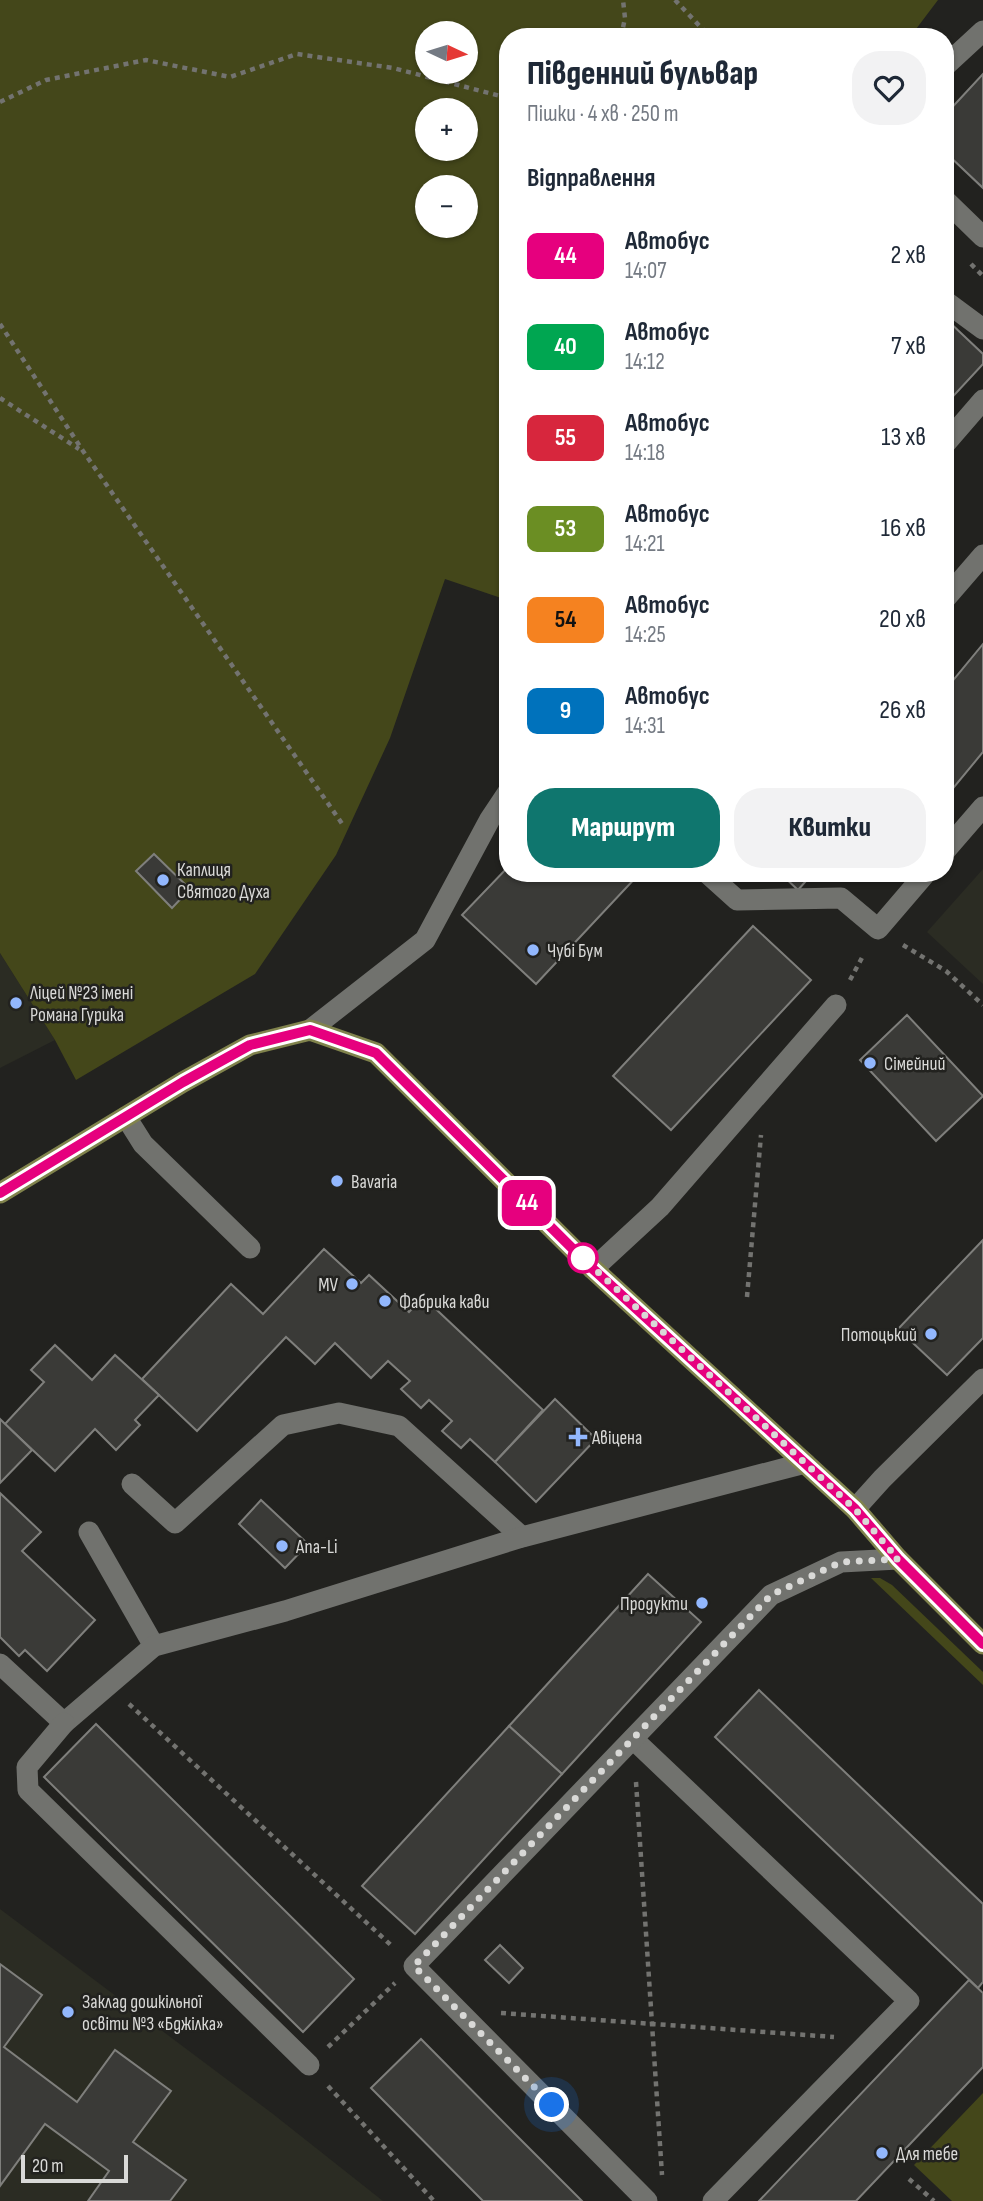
<!DOCTYPE html>
<html lang="uk">
<head>
<meta charset="utf-8">
<style>
  body { margin:0; font-family:"Sofia Sans Condensed",sans-serif; background:#f2f2f3; color:#1f2937; height:100vh; display:flex; flex-direction:column; font-size:26px; white-space:nowrap }
  * { box-sizing:border-box; margin:0 }
  p { font-size:23px; color:#747a83 }
  .icon { flex:none; width:38px; height:38px; fill:none; stroke:currentColor; stroke-width:2; stroke-linecap:round; stroke-linejoin:round }
  .map { position:relative; flex:1; overflow:hidden }
  .side { position:absolute; left:499px; top:28px; width:455px; height:854px; display:flex; flex-direction:column; background:#fff; border-radius:28px; box-shadow:0 2px 5px #0004 }
  .side>* { flex:none }
  .badge { padding:0 14px; border-radius:10px; font-size:24px; line-height:46px }
  .needle { width:46px; rotate:94deg }
  .controls { position:absolute; left:415px; top:21px; display:grid; gap:14px }
  .controls a { display:grid; place-items:center; width:63px; height:63px; border-radius:50%; background:#fff; box-shadow:0 2px 5px #0004; font-size:35px }
  .scale { position:absolute; left:21px; bottom:18px; width:107px; box-sizing:border-box; padding-left:7px; border:4px solid #d9d9d7; border-top:0; font-size:19px; line-height:24px; white-space:nowrap; color:#d9d9d7; -webkit-text-stroke:5px #22221f; paint-order:stroke }
  .you { position:absolute; width:35px; height:35px; margin:-18px; border:5px solid #fff; border-radius:50%; background:#1a73e8; box-shadow:0 0 0 10px #1a73e833 }
  .map>.badge { position:absolute; translate:-50% -50%; box-shadow:0 0 0 4px #fff }
  h2 { padding:0 28px; font-size:26px; line-height:63px }
  .round { display:grid; place-items:center; flex:none; width:74px; height:74px; border-radius:28px; background:#f2f2f3 }
  .overview { display:flex; align-items:center; justify-content:space-between; height:119px; padding:0 28px }
  h1 { font-size:33px; font-weight:800; line-height:52px }
  .action { display:flex; gap:14px; margin-top:auto; padding:14px 28px }
  .action a { flex:1; height:80px; border-radius:28px; background:#0f766e; color:#fff; font-size:28px; font-weight:800; line-height:80px; text-align:center }
  .action a+a { background:#f2f2f3; color:#1f2937 }
  ul { padding:0; list-style:none }
  li { display:flex; align-items:center; gap:21px; height:91px; padding:0 28px }
  li div { flex:1 }
  li b { display:block; font-size:26px }
  li em { font-style:normal }
  li .badge { min-width:77px; font-weight:700; text-align:center }
  .map>svg:first-child { display:block }
  .built { fill:#2b2c23 }
  .green { fill:#44471a; fill-rule:evenodd }
  .building { fill:#3a3a37; stroke:#7f7f7c; stroke-width:2 }
  .lines { fill:none; stroke-linecap:round; stroke-linejoin:round }
  .path { stroke:#737370; stroke-width:4.5; stroke-dasharray:5 5; stroke-linecap:butt }
  .minor { stroke:#71726e; stroke-width:21 }
  .major { stroke:#80834c; stroke-width:21 }
  .line-casing { stroke:#fff; stroke-width:16 }
  .line { stroke:#e6007e; stroke-width:10 }
  .walk { stroke:#d9d9d7; stroke-width:7; stroke-dasharray:0 12.6 }
  .poi-dot { fill:#92b7fd; stroke:#22221f; stroke-width:2.5 }
  .stop-dot { fill:#fff; stroke:#e6007e; stroke-width:3.5 }
  .labels { text-anchor:middle; stroke-width:5; stroke-linejoin:round; paint-order:stroke }
  .poi-label { font-size:19px; fill:#d9d9d7; stroke:#22221f; text-anchor:start }
</style>
</head>
<body>
<div class="map">
<svg width="983" height="2201" viewBox="0 0 983 2201">
  <rect width="100%" height="100%" fill="#22221f"/>
  <g class="built">
    <path d="M983,869V984L927,932Z"/>
    <path d="M0,953L55,1040L0,1068Z"/>
    <path d="M0,1909L273,2114L383,2201H0Z"/>
  </g>
  <g class="green">
    <path d="M0,0H938L910,37H508L507,600L445,579L390,738L336,855L255,974L76,1080L55,1040L0,953ZM427,33H466V72H427ZM427,110H466V149H427ZM427,187H466V226H427Z"/>
    <path d="M871,1578H880L892,1585L983,1672V1685Z"/>
    <path d="M983,2093V2201H952L914,2165Z"/>
  </g>
  <g class="building">
    <path d="M983,74V188L945,152V115Z"/>
    <path d="M945,318L983,354V364L945,405Z"/>
    <path d="M983,644V752L945,798V690Z"/>
    <path d="M154,854L190,889L172,908L136,871Z"/>
    <path d="M508,867V873H640L536,984L462,915Z"/>
    <path d="M780,873H813L798,890Z"/>
    <path d="M753,926L811,980L671,1130L613,1076Z"/>
    <path d="M907,1015L983,1096L936,1141L860,1060Z"/>
    <path d="M983,1240V1338L947,1375L898,1329Z"/>
    <path d="M324,1249L361,1283L369,1275L409,1312L423,1297L543,1410L495,1462L470,1439L461,1448L442,1431L452,1421L429,1400L421,1408L401,1389L410,1381L388,1361L371,1378L335,1343L315,1364L286,1337L197,1431L142,1379L231,1284L263,1314Z"/>
    <path d="M55,1345L92,1380L115,1355L159,1395L135,1420L140,1425L116,1450L95,1429L55,1471L5,1424L44,1382L31,1370Z"/>
    <path d="M555,1399L596,1439L536,1502L495,1462Z"/>
    <path d="M0,1419L32,1450L0,1483Z"/>
    <path d="M0,1493L41,1532L22,1551L95,1620L47,1671L25,1650L19,1656L0,1637Z"/>
    <path d="M261,1500L308,1544L285,1568L239,1524Z"/>
    <path d="M648,1574L701,1622L562,1774L509,1726Z"/>
    <path d="M759,1690L983,1904V1982L978,1988L715,1737Z"/>
    <path d="M96,1724L354,1979L303,2032L44,1777Z"/>
    <path d="M509,1726L562,1774L415,1934L362,1886Z"/>
    <path d="M500,1945L523,1968L509,1983L485,1960Z"/>
    <path d="M0,1964L42,1995L4,2047L77,2102L115,2050L171,2091L133,2142L186,2180L170,2201H88L109,2171L45,2124L0,2186Z"/>
    <path d="M969,1980L983,1993V2067L856,2201H759Z"/>
    <path d="M421,2039L516,2135L582,2201H483L371,2088Z"/>
  </g>
  <g class="lines">
    <g class="path">
      <path d="M675,0L710,37"/>
      <path d="M621,37L625,18L623,0"/>
      <path d="M0,102L46,80L146,60L230,77L297,54L393,68L508,98"/>
      <path d="M971,264L983,276"/>
      <path d="M0,324L83,451L343,825"/>
      <path d="M0,398L79,449"/>
      <path d="M903,945L946,971L983,1005"/>
      <path d="M850,980L864,954"/>
      <path d="M747,1297L761,1135"/>
      <path d="M129,1704L393,1947"/>
      <path d="M636,1782L662,2175"/>
      <path d="M501,2013L834,2037"/>
      <path d="M328,2047L395,1983"/>
      <path d="M328,2086L434,2201"/>
      <path d="M909,2179L934,2201"/>
    </g>
    <g class="minor">
      <path d="M945,66L983,31"/>
      <path d="M945,200L983,237"/>
      <path d="M945,301L983,329"/>
      <path d="M945,444L983,400"/>
      <path d="M945,599L983,555"/>
      <path d="M945,851L983,807"/>
      <path d="M707,873L737,900L841,898L878,929L926,873"/>
      <path d="M310,1030L425,940L490,819L508,792"/>
      <path d="M126,1117L143,1144L250,1248"/>
      <path d="M593,1269L660,1207L836,1005"/>
      <path d="M132,1484L175,1523L283,1425L339,1413L399,1426L522,1537"/>
      <path d="M855,1509L882,1479L983,1379"/>
      <path d="M89,1532L154,1646"/>
      <path d="M0,1664L64,1723L154,1646L285,1611L522,1537L805,1463"/>
      <path d="M64,1723L27,1767L28,1790L309,2065"/>
      <path d="M633,1739L909,2001L713,2201"/>
      <path d="M647,2201L414,1966L771,1595L841,1562L898,1559"/>
    </g>
    <path class="major" d="M0,1193L183,1082L250,1045L310,1030L376,1053L593,1269L855,1509L898,1559L983,1644"/>
  </g>
  <g class="lines">
    <g class="line-casing">
      <path id="line" d="M0,1193L183,1082L250,1045L310,1030L376,1053L593,1269L855,1509L898,1559L983,1644"/>
    </g>
    <use href="#line" class="line"/>
    <path class="walk" d="M552,2105L414,1966L771,1595L841,1562L898,1559L855,1509L573,1249L583,1258"/>
  </g>
  <g class="poi-dot">
    <circle cx="163" cy="880" r="7"/>
    <circle cx="533" cy="950" r="7"/>
    <circle cx="16" cy="1003" r="7"/>
    <circle cx="870" cy="1063" r="7"/>
    <circle cx="337" cy="1181" r="7"/>
    <circle cx="352" cy="1284" r="7"/>
    <circle cx="385" cy="1301" r="7"/>
    <circle cx="931" cy="1334" r="7"/>
    <path d="M574.5 1426.5h7v7h7v7h-7v7h-7v-7h-7v-7h7z"/>
    <circle cx="282" cy="1546" r="7"/>
    <circle cx="702" cy="1603" r="7"/>
    <circle cx="68" cy="2012" r="7"/>
    <circle cx="882" cy="2153" r="7"/>
  </g>
  <circle class="stop-dot" cx="583" cy="1258" r="14"/>
  <g class="labels">
    <g class="poi-label">
      <text x="177" y="876">Каплиця<tspan x="177" dy="22">Святого Духа</tspan></text>
      <text x="547" y="957">Чубі Бум</text>
      <text x="30" y="999">Ліцей №23 імені<tspan x="30" dy="22">Романа Гурика</tspan></text>
      <text x="884" y="1070">Сімейний</text>
      <text x="351" y="1188">Bavaria</text>
      <text x="338" y="1291" text-anchor="end">MV</text>
      <text x="399" y="1308">Фабрика кави</text>
      <text x="917" y="1341" text-anchor="end">Потоцький</text>
      <text x="592" y="1444">Авіцена</text>
      <text x="296" y="1553">Ana-Li</text>
      <text x="688" y="1610" text-anchor="end">Продукти</text>
      <text x="82" y="2008">Заклад дошкільної<tspan x="82" dy="22">освіти №3 «Бджілка»</tspan></text>
      <text x="896" y="2160">Для тебе</text>
    </g>
  </g>
</svg>
<div class="controls">
<a><svg class="needle" viewBox="-14 -14 28 28"><path d="M0-13l5 13h-10z" fill="#e53935"/><path d="M0 13l5-13h-10z" fill="#747a83"/></svg></a>
<a>+</a>
<a>−</a>
</div>
<div class="scale">20 m</div>
<div class="you" style="left:552px;top:2105px"></div>
<b class="badge" style="left:527px;top:1203px;background:#e6007e;color:#fff">44</b>
<section class="side">
<div class="overview"><div><h1>Південний бульвар</h1><p>Пішки · 4 хв · 250 m</p></div><a class="round"><svg class="icon" aria-label="heart" viewBox="0 0 24 24"><path d="M12 20l-8-8c-3-5 5-10 8-4 3-6 11-1 8 4z"/></svg></a></div>
<h2>Відправлення</h2>
<ul>
<li><span class="badge" style="background:#e6007e;color:#fff">44</span><div><b>Автобус</b><p>14:07</p></div><em>2 хв</em></li>
<li><span class="badge" style="background:#00a651;color:#fff">40</span><div><b>Автобус</b><p>14:12</p></div><em>7 хв</em></li>
<li><span class="badge" style="background:#d7263d;color:#fff">55</span><div><b>Автобус</b><p>14:18</p></div><em>13 хв</em></li>
<li><span class="badge" style="background:#6b8e23;color:#fff">53</span><div><b>Автобус</b><p>14:21</p></div><em>16 хв</em></li>
<li><span class="badge" style="background:#f58220;color:#111">54</span><div><b>Автобус</b><p>14:25</p></div><em>20 хв</em></li>
<li><span class="badge" style="background:#0072bc;color:#fff">9</span><div><b>Автобус</b><p>14:31</p></div><em>26 хв</em></li>
</ul>
<div class="action"><a>Маршрут</a><a>Квитки</a></div>
</section>
</div>
</body>
</html>
